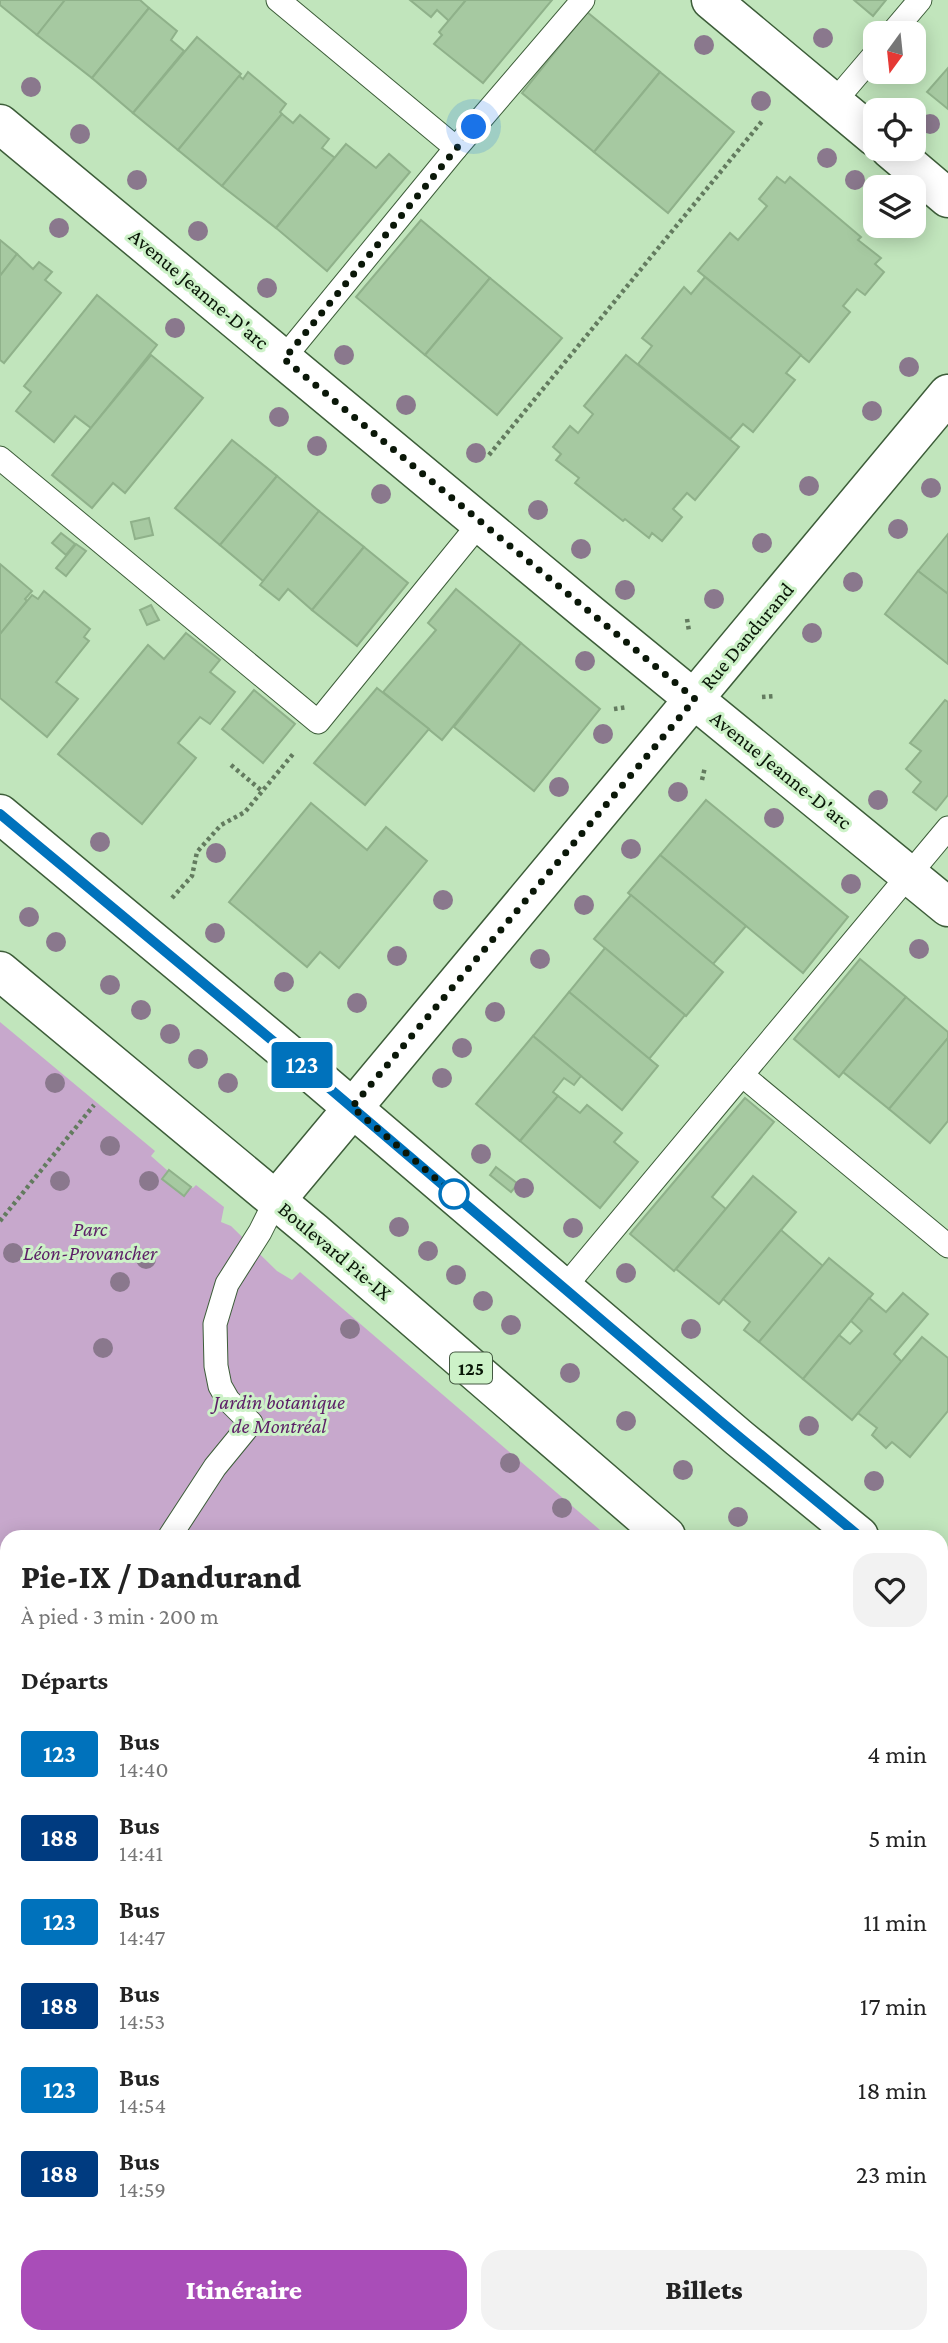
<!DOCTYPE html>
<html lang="fr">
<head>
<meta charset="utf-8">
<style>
  body { margin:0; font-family:"Crimson Pro",serif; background:#f2f2f2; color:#222; height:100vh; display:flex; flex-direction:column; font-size:26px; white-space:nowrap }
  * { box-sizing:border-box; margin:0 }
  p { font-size:23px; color:#767676 }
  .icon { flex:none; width:38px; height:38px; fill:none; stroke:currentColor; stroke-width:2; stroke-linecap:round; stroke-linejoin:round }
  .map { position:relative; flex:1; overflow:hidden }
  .sheet { position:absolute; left:0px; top:1530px; width:948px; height:814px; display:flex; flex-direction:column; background:#fff; border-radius:21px 21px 0 0; box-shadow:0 4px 18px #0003 }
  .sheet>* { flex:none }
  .badge { padding:0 14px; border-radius:5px; font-size:24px; line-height:46px }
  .needle { width:46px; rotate:195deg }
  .tools { position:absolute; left:863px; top:21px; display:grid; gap:14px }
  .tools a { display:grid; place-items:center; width:63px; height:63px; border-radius:14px; background:#fff; box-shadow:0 4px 18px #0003; font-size:35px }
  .you { position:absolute; width:35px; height:35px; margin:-18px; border:5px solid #fff; border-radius:50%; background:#1a73e8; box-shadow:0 0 0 10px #1a73e833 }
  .map>.badge { position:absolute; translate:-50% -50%; box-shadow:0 0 0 4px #fff }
  h2 { padding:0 21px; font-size:26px; line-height:63px }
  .round { display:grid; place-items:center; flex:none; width:74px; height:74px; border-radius:21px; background:#f2f2f2 }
  .summary { display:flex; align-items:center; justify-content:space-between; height:119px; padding:0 21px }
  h1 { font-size:33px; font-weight:800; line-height:52px }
  .button { display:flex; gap:14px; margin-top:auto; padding:14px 21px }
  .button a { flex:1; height:80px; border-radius:21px; background:#a94db8; color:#fff; font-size:28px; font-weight:800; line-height:80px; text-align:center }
  .button a+a { background:#f2f2f2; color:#222 }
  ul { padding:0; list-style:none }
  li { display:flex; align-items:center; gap:21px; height:84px; padding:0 21px }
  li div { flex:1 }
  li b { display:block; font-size:26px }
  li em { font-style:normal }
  li .badge { min-width:77px; font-weight:700; text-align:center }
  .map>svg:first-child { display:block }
  .green { fill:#c7a8cc }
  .building { fill:#a6c9a1; stroke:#8fb18a; stroke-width:2 }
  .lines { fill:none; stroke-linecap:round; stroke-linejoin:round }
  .service-casing { stroke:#3d5d39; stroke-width:25 }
  .minor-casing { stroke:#3d5d39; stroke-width:41 }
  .primary-casing { stroke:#3d5d39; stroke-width:41 }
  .path { stroke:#637b5f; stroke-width:4.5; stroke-dasharray:3.5 3.5; stroke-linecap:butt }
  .service { stroke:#fff; stroke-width:23 }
  .minor { stroke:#fff; stroke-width:38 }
  .primary { stroke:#fff; stroke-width:38 }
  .tree { fill:#8a788d }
  .line-casing { stroke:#fff; stroke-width:16 }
  .line { stroke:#0072bc; stroke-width:10 }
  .walk { stroke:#0a1708; stroke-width:7; stroke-dasharray:0 12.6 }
  .stop-dot { fill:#fff; stroke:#0072bc; stroke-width:3.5 }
  .labels { text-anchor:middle; stroke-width:6; stroke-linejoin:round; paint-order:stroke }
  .shield { fill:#cdf2c8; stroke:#445942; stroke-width:2 }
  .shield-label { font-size:19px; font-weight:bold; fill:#0a1708 }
  .street-label { font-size:21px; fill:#0a1708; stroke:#cdf2c8 }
  .park-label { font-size:21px; font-style:italic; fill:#5d1f67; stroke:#cdf2c8 }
</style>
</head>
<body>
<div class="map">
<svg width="948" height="2343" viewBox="0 0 948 2343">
  <rect width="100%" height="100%" fill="#c1e5bc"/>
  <path class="green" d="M0,1022L155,1151L151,1156L168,1171L162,1179L184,1196L191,1187L193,1188L196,1185L224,1207L221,1222L231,1226L277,1271L292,1280L300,1272L607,1536H7V2336H942V1856L948,1863V2343H0Z"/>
  <g class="building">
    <path d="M0,0H65L37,35L0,5Z"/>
    <path d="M65,0H140L149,8L92,78L37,35Z"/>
    <path d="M410,0H466L449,21L437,10L431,17Z"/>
    <path d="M466,0H552L483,83L434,44L442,35L439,32Z"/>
    <path d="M854,0H886L873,16Z"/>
    <path d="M149,8L177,31L171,40L184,51L133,113L92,78Z"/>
    <path d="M587,12L660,72L594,152L522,93Z"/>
    <path d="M197,37L241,74L178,150L133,113Z"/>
    <path d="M948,68V109L927,92Z"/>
    <path d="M248,72L286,104L280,112L282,114L222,186L178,150L239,76L243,79Z"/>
    <path d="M660,72L734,132L668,213L594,152Z"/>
    <path d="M282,114L293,123L300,115L329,139L322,148L335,158L276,228L222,186Z"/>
    <path d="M346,144L376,168L389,154L410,172L327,271L276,228Z"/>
    <path d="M777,177L785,183L790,177L861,237L858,240L881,258L875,264L884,272L865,295L857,289L843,306L850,312L809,362L698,271L730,233L738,240L767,206L759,199Z"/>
    <path d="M421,220L490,278L425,355L356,297Z"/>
    <path d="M0,240L17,254L0,276Z"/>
    <path d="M17,254L33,269L39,262L52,272L45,280L61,293L4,363L0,360V276Z"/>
    <path d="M705,277L801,355L786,373L795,380L753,432L743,424L730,439L638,364L652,346L642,338L684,287L691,294Z"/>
    <path d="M490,278L562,338L497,415L425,355Z"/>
    <path d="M97,295L157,345L91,428L75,416L54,442L16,411L31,392L24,386Z"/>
    <path d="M151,355L203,398L125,493L113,483L92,508L52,475Z"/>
    <path d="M626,355L739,447L695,500L687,493L673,509L682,517L662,541L652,533L649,538L625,519L623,521L575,483L579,478L556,460L561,454L553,447L570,426L578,433L593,414L584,406Z"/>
    <path d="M232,440L277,476L220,545L175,508Z"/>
    <path d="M277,476L319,511L263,581L220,545Z"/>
    <path d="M319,511L364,547L312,610L288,589L279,600L260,585Z"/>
    <path d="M149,518L153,535L135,539L131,522Z"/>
    <path d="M61,533L75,544L66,555L52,543Z"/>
    <path d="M948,534V594L918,571Z"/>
    <path d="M76,544L86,551L66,576L56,568Z"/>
    <path d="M364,547L408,583L357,646L312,610Z"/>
    <path d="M0,564L32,591L25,599L27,601L0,634Z"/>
    <path d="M918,571L948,594V664L885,614Z"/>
    <path d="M456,589L521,643L442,740L383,692L436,630L428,623Z"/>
    <path d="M44,591L90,629L84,637L89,641L56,682L78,699L47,737L0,698V634L32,595L38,599Z"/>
    <path d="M151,605L159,620L147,625L140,610Z"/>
    <path d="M186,633L220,660L210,672L235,692L210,724L200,717L178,743L196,758L142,824L58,754L148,645L164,659Z"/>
    <path d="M521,643L600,709L534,791L454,727Z"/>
    <path d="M377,688L429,729L365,805L314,763Z"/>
    <path d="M254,690L295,724L263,763L222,729Z"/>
    <path d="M945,700L948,702V795L936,810L913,792L921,782L906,769L921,751L910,743Z"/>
    <path d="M706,800L848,917L803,973L660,855Z"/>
    <path d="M311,803L367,850L386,827L427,861L339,968L320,952L307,967L229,902Z"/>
    <path d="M660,855L746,926L713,964L628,893Z"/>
    <path d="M631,895L723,972L686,1016L594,939Z"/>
    <path d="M605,948L685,1015L649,1059L569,992Z"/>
    <path d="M860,959L906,997L839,1077L794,1039Z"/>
    <path d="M569,992L658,1066L622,1110L533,1036Z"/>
    <path d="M906,997L948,1032V1038L889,1109L843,1072Z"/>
    <path d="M533,1036L581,1076L574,1085L564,1078L553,1092L558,1096L520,1141L476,1104Z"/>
    <path d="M948,1038V1121L930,1143L889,1109Z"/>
    <path d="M558,1096L580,1113L587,1105L622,1133L614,1142L638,1162L600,1208L520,1141Z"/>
    <path d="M745,1098L774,1122L712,1197L726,1209L674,1271L630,1234Z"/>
    <path d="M496,1167L518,1184L511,1192L490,1175Z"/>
    <path d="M169,1170L191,1187L184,1196L162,1179Z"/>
    <path d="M753,1176L796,1212L719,1304L676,1269Z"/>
    <path d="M781,1230L823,1266L759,1342L744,1330L750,1322L723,1299Z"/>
    <path d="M829,1258L873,1294L803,1379L759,1342Z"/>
    <path d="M903,1293L928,1314L894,1354L902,1362L852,1420L803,1379L839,1335L850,1344L862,1331L851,1321L869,1298L886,1312Z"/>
    <path d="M922,1337L948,1358V1411L910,1457L892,1442L886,1448L872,1435L877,1428L858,1413Z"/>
    <path d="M942,1980L948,1986V2120L942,2128Z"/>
    <path d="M946,2244L948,2245V2333L940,2343H865L870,2336H942V2249Z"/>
    <path d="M0,2311L7,2317V2336H19L13,2343H0Z"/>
    <path d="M497,2336H768L763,2343H491Z"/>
  </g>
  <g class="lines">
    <g class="service-casing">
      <g id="service">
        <path d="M278,0L456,148"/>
        <path d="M892,33L920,0"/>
        <path d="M834,102L875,54"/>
        <path d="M283,359L456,148L583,0"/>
        <path d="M0,458L318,722L480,523"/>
        <path d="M742,1075L948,1246"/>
        <path d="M564,1288L948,828"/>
        <path d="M170,1536L215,1467L251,1423L228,1400L220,1386L216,1366L215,1324L227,1284L260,1232L276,1200"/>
        <path d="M942,1639L948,1646"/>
        <path d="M942,1724L948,1728"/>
        <path d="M0,1753L7,1743"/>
        <path d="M942,1914L948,1918"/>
        <path d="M0,2221L7,2224"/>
        <path d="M88,2336L89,2343"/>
        <path d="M325,2336L346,2343"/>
        <path d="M410,2343L416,2341L420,2336"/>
      </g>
    </g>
    <g class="minor-casing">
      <g id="minor">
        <path d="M711,0L875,137"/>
        <path d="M0,124L591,615L948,907"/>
        <path d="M890,149L948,198"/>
        <path d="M276,1200L948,394"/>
      </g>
    </g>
    <g class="primary-casing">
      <g id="primary">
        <path d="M0,814L315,1076L739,1438L859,1536"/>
        <path d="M0,971L314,1232L666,1536"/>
        <path d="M942,1605L948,1610"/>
        <path d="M942,1769L948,1775"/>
      </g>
    </g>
    <g class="path">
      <path d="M489,455L763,120"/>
      <path d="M687,619L689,631"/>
      <path d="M762,697L775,696"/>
      <path d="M614,709L627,707"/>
      <path d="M231,765L262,791"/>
      <path d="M702,780L705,767"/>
      <path d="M172,898L192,876L197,852L221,825L245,812L293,754"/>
      <path d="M0,1221L94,1105"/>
    </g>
    <use href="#service" class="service"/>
    <use href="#minor" class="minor"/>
    <use href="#primary" class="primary"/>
  </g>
  <g class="tree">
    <circle cx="823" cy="38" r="10"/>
    <circle cx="704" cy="45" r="10"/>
    <circle cx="31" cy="87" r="10"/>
    <circle cx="761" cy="101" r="10"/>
    <circle cx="930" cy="124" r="10"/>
    <circle cx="80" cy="134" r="10"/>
    <circle cx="827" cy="158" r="10"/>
    <circle cx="137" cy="180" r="10"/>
    <circle cx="855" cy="180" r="10"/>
    <circle cx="59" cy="228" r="10"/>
    <circle cx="198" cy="231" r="10"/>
    <circle cx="267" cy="288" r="10"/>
    <circle cx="175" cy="328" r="10"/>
    <circle cx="344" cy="355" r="10"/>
    <circle cx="909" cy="367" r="10"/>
    <circle cx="406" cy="405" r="10"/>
    <circle cx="872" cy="411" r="10"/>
    <circle cx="279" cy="417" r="10"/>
    <circle cx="317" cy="446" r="10"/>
    <circle cx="476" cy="453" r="10"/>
    <circle cx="809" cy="486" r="10"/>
    <circle cx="931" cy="488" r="10"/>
    <circle cx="381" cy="494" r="10"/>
    <circle cx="538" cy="510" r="10"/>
    <circle cx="898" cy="529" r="10"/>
    <circle cx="762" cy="543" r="10"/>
    <circle cx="581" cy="549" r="10"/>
    <circle cx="853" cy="582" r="10"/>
    <circle cx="625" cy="590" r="10"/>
    <circle cx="714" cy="599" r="10"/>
    <circle cx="812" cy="633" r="10"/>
    <circle cx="585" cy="661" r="10"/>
    <circle cx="603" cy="734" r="10"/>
    <circle cx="559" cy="787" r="10"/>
    <circle cx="678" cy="792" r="10"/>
    <circle cx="878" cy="800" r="10"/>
    <circle cx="774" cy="818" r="10"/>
    <circle cx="100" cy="842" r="10"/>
    <circle cx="631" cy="849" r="10"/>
    <circle cx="216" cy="853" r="10"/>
    <circle cx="851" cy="884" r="10"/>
    <circle cx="443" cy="900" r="10"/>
    <circle cx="584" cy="905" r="10"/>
    <circle cx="29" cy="917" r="10"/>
    <circle cx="215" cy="933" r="10"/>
    <circle cx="56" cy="942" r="10"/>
    <circle cx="919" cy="949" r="10"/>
    <circle cx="397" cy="956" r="10"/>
    <circle cx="540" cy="959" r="10"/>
    <circle cx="284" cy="982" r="10"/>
    <circle cx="110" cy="985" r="10"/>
    <circle cx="357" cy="1003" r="10"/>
    <circle cx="141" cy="1010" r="10"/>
    <circle cx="495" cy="1012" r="10"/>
    <circle cx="170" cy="1034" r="10"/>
    <circle cx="462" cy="1048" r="10"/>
    <circle cx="198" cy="1059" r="10"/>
    <circle cx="442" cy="1078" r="10"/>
    <circle cx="55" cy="1083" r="10"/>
    <circle cx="228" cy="1083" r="10"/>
    <circle cx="110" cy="1146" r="10"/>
    <circle cx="481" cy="1154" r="10"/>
    <circle cx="60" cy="1181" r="10"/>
    <circle cx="149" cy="1181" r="10"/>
    <circle cx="524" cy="1188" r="10"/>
    <circle cx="399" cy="1227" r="10"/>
    <circle cx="573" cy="1228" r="10"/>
    <circle cx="428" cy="1251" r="10"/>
    <circle cx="13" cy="1253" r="10"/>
    <circle cx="146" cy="1259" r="10"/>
    <circle cx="626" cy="1273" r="10"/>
    <circle cx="456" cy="1275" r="10"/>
    <circle cx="120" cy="1282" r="10"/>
    <circle cx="483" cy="1301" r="10"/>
    <circle cx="511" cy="1325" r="10"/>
    <circle cx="350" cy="1329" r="10"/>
    <circle cx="691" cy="1329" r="10"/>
    <circle cx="103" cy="1348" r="10"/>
    <circle cx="570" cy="1373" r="10"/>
    <circle cx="626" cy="1421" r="10"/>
    <circle cx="809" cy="1426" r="10"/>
    <circle cx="510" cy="1463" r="10"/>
    <circle cx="683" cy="1470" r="10"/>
    <circle cx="874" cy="1481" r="10"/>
    <circle cx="562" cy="1508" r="10"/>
    <circle cx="738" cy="1517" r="10"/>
  </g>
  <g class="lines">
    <g class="line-casing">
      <path id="line" d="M0,814L315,1076L720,1421L859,1536"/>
    </g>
    <use href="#line" class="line"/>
    <path class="walk" d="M454,1194L352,1107L695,699L284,359L474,127"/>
  </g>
  <circle class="stop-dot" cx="454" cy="1194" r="14"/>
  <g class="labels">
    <rect class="shield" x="450" y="1352.5" width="42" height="31" rx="5"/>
    <g class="shield-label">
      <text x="471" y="1375">125</text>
    </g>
    <g class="street-label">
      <text transform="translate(199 289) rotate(40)" y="7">Avenue Jeanne-D'arc</text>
      <text transform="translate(747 636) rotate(-50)" y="7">Rue Dandurand</text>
      <text transform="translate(781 770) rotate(39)" y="7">Avenue Jeanne-D'arc</text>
      <text transform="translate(335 1251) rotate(40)" y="7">Boulevard Pie-IX</text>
    </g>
    <g class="park-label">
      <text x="90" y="1236">Parc<tspan x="90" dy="24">Léon-Provancher</tspan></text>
      <text x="279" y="1409">Jardin botanique<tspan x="279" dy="24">de Montréal</tspan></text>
    </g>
  </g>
</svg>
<div class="tools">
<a><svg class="needle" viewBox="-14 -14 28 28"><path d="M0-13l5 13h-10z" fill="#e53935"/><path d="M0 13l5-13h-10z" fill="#767676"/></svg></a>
<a><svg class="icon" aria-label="locate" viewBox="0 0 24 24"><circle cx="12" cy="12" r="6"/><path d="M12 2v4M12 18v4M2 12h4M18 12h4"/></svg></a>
<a><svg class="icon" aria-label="layers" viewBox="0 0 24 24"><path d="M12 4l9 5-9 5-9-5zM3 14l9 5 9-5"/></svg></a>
</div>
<div class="you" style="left:474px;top:127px"></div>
<b class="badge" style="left:302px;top:1065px;background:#0072bc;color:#fff">123</b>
<section class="sheet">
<div class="summary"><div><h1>Pie-IX / Dandurand</h1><p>À pied · 3 min · 200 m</p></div><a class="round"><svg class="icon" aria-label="heart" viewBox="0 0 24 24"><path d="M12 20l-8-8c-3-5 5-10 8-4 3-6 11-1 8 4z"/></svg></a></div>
<h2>Départs</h2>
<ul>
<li><span class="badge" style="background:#0072bc;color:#fff">123</span><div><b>Bus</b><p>14:40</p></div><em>4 min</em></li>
<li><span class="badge" style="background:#003b80;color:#fff">188</span><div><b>Bus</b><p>14:41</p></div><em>5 min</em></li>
<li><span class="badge" style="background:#0072bc;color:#fff">123</span><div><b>Bus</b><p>14:47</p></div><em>11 min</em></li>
<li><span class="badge" style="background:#003b80;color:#fff">188</span><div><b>Bus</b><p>14:53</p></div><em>17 min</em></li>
<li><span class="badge" style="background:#0072bc;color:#fff">123</span><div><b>Bus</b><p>14:54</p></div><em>18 min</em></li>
<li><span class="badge" style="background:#003b80;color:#fff">188</span><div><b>Bus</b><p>14:59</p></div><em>23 min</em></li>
</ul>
<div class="button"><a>Itinéraire</a><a>Billets</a></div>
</section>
</div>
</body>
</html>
